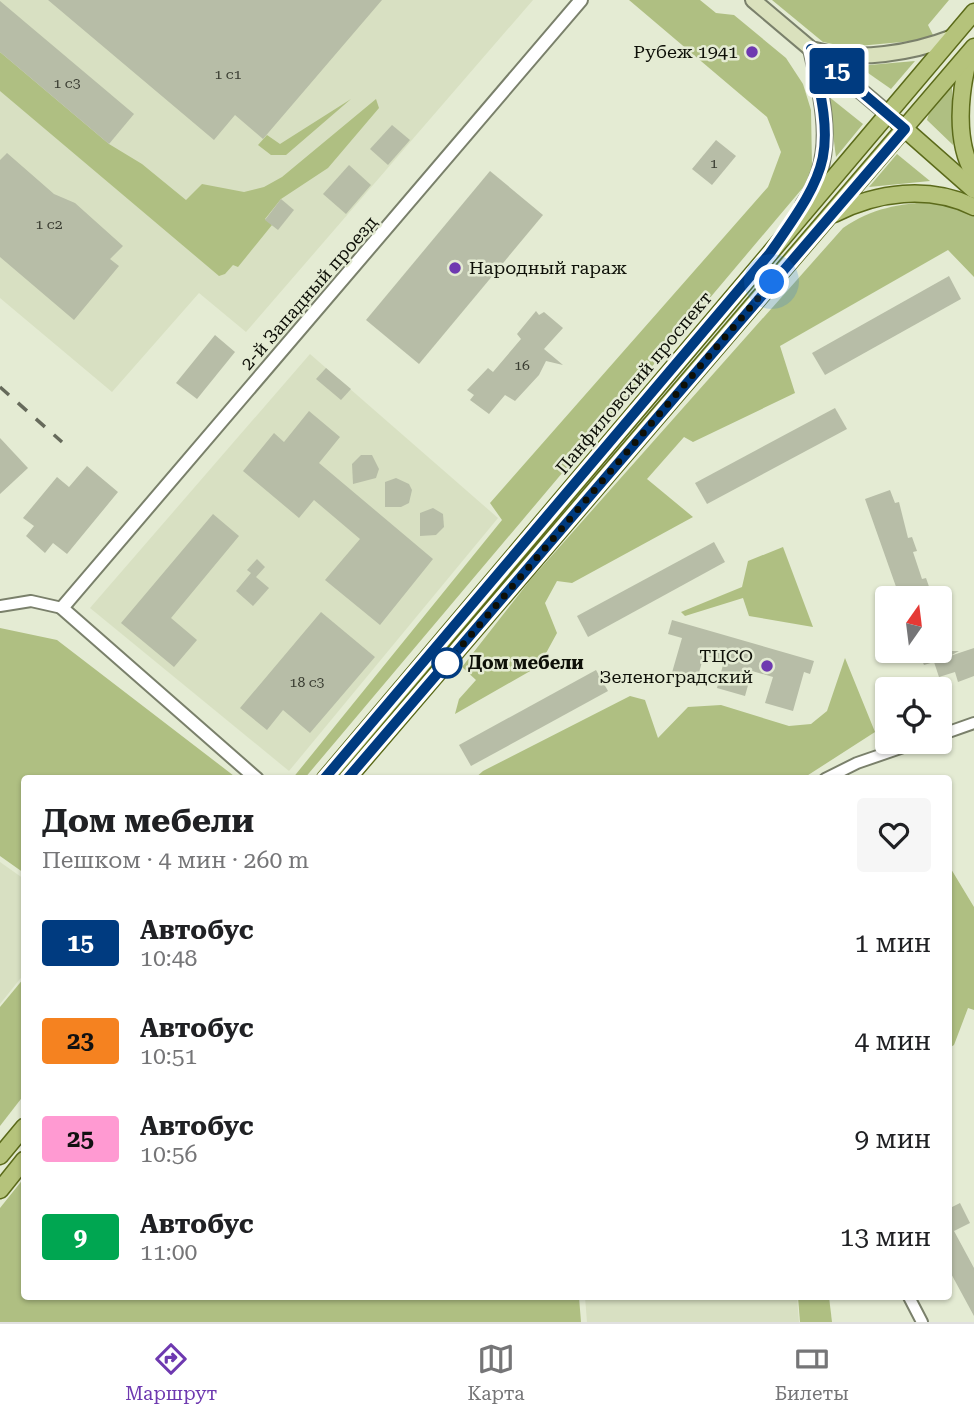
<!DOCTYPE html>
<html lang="ru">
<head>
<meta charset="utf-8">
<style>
  body { margin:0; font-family:"Roboto Serif",serif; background:#f6f6f6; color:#202124; height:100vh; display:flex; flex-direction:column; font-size:26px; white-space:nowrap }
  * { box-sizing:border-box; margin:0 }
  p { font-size:23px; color:#757577 }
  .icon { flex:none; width:38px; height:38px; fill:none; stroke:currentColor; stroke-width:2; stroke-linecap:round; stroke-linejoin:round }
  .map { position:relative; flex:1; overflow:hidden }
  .sheet { position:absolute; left:21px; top:775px; width:931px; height:525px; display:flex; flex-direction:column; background:#fff; border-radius:7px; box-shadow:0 2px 5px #0004 }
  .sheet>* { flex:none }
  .badge { padding:0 14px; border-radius:5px; font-size:24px; line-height:46px }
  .needle { width:46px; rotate:14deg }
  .tools { position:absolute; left:875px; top:586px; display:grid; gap:14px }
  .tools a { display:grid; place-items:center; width:77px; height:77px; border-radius:7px; background:#fff; box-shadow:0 2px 5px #0004; font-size:35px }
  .you { position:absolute; width:35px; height:35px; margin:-18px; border:5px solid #fff; border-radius:50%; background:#1a73e8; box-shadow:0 0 0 10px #1a73e833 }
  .map>.badge { position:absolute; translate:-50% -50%; box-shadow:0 0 0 4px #fff }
  .round { display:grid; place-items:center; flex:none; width:74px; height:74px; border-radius:7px; background:#f6f6f6 }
  .overview { display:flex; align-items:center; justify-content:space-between; height:119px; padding:0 21px }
  h1 { font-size:33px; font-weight:700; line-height:52px }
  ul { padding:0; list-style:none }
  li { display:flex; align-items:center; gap:21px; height:98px; padding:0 21px }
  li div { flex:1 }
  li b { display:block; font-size:26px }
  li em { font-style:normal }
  li .badge { min-width:77px; font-weight:700; text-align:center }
  .tab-bar { display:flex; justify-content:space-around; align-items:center; height:98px; border-top:2px solid #e0e0e0; background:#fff; font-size:19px; color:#757577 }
  .tab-bar a { display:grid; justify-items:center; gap:4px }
  .tab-bar .selected { color:#6e39b0 }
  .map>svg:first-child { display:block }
  .built { fill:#d8e0c2 }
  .green { fill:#afbf82 }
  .building { fill:#b7bda7 }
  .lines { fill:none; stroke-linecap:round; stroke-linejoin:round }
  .minor-casing { stroke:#7a806b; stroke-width:14 }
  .tertiary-casing { stroke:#7a806b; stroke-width:16 }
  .secondary-casing { stroke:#7a806b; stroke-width:18 }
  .primary-casing { stroke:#5b6a1a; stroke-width:19 }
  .minor { stroke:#fff; stroke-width:10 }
  .tertiary { stroke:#fff; stroke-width:12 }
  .secondary { stroke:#dae1bd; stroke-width:14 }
  .primary { stroke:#b5c37b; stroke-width:16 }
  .rail { stroke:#666a5b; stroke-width:3.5; stroke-dasharray:12 12; stroke-linecap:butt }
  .line-casing { stroke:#fff; stroke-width:16 }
  .line { stroke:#003b80; stroke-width:10 }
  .walk { stroke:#0e1008; stroke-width:7; stroke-dasharray:0 12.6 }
  .poi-dot { fill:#6e39b0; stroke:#e4ebd3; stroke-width:2.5 }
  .stop-dot { fill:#fff; stroke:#003b80; stroke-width:3.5 }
  .labels { text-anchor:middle; stroke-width:5; stroke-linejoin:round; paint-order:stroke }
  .number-label { font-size:14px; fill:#383b30 }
  .poi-label { font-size:18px; fill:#0e1008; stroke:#e4ebd3; text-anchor:end }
  .street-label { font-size:18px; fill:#0e1008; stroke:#e4ebd3 }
  .stop-label { font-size:18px; font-weight:bold; fill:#0e1008; stroke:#e4ebd3; text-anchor:start }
</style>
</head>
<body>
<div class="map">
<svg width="974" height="1322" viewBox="0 0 974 1322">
  <rect width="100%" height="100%" fill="#e4ebd3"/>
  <g class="built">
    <path d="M0,0H533L246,332L199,293L112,392L0,298Z"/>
    <path d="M310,354L498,518L289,771L90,608Z"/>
    <path d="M0,862L24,879V974L0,1004Z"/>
    <path d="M585,1297H797L799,1322H587Z"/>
  </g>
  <g class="green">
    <path d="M629,0H700L716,13L734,15L786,58L803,84L811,110L812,167L806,184L304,779H292L502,520L490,503L768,187L781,152L767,117Z"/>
    <path d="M772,0H949L928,25L935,39L847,47L823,42Z"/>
    <path d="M0,52L109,144L142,164L186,200L202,184L244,192L264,187L282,177L376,99L379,108L328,168L281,199L265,219L272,225L238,267L233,265L225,274L219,276L0,91Z"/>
    <path d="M915,61L891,89L858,66Z"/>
    <path d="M952,86V94L953,145L927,120L929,113Z"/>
    <path d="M828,96L863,124L836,157Z"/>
    <path d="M351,99L286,155H271L258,145L267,135L280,144Z"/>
    <path d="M897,154L930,181L869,187Z"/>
    <path d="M934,201L974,210V277L948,250L780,346L795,393L693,442L684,437L647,479L693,517L572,583L557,581L545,603L557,633L539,666L455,714L459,699L476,680L462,667L531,579L843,228C874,207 897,205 934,201Z"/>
    <path d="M783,547L813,627L749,616L743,598L685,616L681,612L742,587L748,561Z"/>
    <path d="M0,628L57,640L238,779H24V873L0,856Z"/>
    <path d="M845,658L875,732L802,779H474L483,771L630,696L645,700L658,738L688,707L721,705L789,726L811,724L827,711Z"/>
    <path d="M948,864L974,907V1010L968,1008L954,1045L949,1048Z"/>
    <path d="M24,978V1095L0,1126V1007Z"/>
    <path d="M24,1178V1297H579L581,1322H0V1208Z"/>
    <path d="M798,1297H829L832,1322H800Z"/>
  </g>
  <g class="building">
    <path d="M48,0H382L263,139L235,115L214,140Z"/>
    <path d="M0,1L134,114L109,144L0,52Z"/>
    <path d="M392,125L410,140L388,165L370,149Z"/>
    <path d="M716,140L736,156L712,185L692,169Z"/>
    <path d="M7,153L54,194L75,203L123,246L110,259L119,266L74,320L0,257V160Z"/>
    <path d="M349,165L371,185L346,214L323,194Z"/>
    <path d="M490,171L543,215L419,364L366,320Z"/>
    <path d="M281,199L294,210L278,230L265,220Z"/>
    <path d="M949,276L961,299L825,375L812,353Z"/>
    <path d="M536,311L539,315L544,312L563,328L544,349L563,365L546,361L539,375L515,401L505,395L489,414L470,400L474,395L467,390L488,368L493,372L521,339L517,334Z"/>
    <path d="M215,335L235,352L197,399L176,383Z"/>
    <path d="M326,368L351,389L341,400L316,379Z"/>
    <path d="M835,408L847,429L707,504L695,483Z"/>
    <path d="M309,411L340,437L319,463L433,559L380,625L325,580L360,539L314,500L299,518L243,471L274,433L284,442Z"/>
    <path d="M0,438L28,468L0,494Z"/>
    <path d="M361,455H372L379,469L376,478L353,484L352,464Z"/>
    <path d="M87,466L118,492L67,554L53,543L45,553L26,536L34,526L23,518L57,477L69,487Z"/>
    <path d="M396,478L409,484L412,490L409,503L401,507H385V482Z"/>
    <path d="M890,490L895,503L899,502L908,538L912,537L917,551L913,552L922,579L926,578L933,598H900L865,499Z"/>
    <path d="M433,508L443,514L444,527L436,535L420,536V513Z"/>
    <path d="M213,514L239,536L171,618L197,640L174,667L121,623Z"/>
    <path d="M714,542L725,562L588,637L577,616Z"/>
    <path d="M257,559L265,567L256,577L269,588L253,606L236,591L251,573L247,570Z"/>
    <path d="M321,612L375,657L310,733L283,710L267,730L240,708Z"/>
    <path d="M672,620L814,661L810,674L804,672L793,711L765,703L773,677L752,671L745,696L717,688L724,661L704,655L696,683L671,676L682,638L668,634Z"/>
    <path d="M940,632L948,651H959L950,656L974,648V676L958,682L955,672L939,677L934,662L924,665L918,651H940Z"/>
    <path d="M596,670L608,691L471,766L459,745Z"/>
    <path d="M960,1203L970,1223L954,1231L974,1268V1316L948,1268V1209Z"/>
  </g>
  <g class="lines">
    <g class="minor-casing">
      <g id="minor">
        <path d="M0,606L31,601L62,608"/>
        <path d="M940,735L974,723"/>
        <path d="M825,779L857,763L918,742"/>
        <path d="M909,1297L922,1322"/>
      </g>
    </g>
    <g class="tertiary-casing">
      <path id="tertiary" d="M257,779L62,608L581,0"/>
    </g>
    <g class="secondary-casing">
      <g id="secondary">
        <path d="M753,0L888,114"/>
        <path d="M815,50C858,62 912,53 953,37"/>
        <path d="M803,205C838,156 823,103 811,49"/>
      </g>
    </g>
    <g class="primary-casing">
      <g id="primary">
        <path d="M969,57C960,91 954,141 974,174"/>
        <path d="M898,123L974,190"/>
        <path d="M834,214C877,192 929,185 974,207"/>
        <path d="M325,779L974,12"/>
        <path d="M347,779L974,47"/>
        <path d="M0,1156L24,1127"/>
        <path d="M0,1190L24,1160"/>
      </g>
    </g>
    <use href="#minor" class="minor"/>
    <use href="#tertiary" class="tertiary"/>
    <use href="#secondary" class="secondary"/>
    <use href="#primary" class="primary"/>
    <path class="rail" d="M0,387L62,442"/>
  </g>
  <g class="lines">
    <g class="line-casing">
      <path id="line" d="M324,779L770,253C832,165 835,155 811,49L905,129L347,779"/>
    </g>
    <use href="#line" class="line"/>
    <path class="walk" d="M447,663L772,282"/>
  </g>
  <g class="poi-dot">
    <circle cx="752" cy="52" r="7"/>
    <circle cx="455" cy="268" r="7"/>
    <circle cx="767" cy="666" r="7"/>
  </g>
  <circle class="stop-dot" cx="447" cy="663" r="14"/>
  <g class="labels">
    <g class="number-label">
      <text x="228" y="79">1 с1</text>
      <text x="67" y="88">1 с3</text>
      <text x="714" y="168">1</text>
      <text x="49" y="229">1 с2</text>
      <text x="522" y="370">16</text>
      <text x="307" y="687">18 с3</text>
    </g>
    <g class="poi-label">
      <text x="738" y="58">Рубеж 1941</text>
      <text x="469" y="274" text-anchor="start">Народный гараж</text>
      <text x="753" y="662">ТЦСО<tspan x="753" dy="21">Зеленоградский</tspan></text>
    </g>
    <g class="street-label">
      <text transform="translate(309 293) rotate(-49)" y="6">2-й Западный проезд</text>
      <text transform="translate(634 383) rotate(-50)" y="6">Панфиловский проспект</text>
    </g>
    <g class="stop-label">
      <text x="468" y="669">Дом мебели</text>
    </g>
  </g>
</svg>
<div class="tools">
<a><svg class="needle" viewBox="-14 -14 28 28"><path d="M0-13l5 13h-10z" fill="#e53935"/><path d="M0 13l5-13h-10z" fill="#757577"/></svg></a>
<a><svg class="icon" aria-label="locate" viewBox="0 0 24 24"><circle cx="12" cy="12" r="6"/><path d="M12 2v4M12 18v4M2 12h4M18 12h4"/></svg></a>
</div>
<div class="you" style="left:772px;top:282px"></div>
<b class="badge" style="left:837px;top:71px;background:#003b80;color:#fff">15</b>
<section class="sheet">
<div class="overview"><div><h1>Дом мебели</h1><p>Пешком · 4 мин · 260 m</p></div><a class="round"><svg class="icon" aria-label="heart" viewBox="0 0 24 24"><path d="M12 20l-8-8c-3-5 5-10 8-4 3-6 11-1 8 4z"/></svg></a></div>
<ul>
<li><span class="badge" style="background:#003b80;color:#fff">15</span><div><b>Автобус</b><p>10:48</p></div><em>1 мин</em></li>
<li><span class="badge" style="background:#f58220;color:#111">23</span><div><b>Автобус</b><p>10:51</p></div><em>4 мин</em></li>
<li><span class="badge" style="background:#ff9ad2;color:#111">25</span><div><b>Автобус</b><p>10:56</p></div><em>9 мин</em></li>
<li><span class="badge" style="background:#00a651;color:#fff">9</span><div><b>Автобус</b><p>11:00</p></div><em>13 мин</em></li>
</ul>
</section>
</div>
<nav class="tab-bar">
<a class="selected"><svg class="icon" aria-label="directions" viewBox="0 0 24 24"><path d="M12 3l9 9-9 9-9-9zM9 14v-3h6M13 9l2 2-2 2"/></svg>Маршрут</a>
<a><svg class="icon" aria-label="map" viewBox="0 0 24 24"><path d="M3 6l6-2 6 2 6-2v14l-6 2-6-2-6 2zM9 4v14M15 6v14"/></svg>Карта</a>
<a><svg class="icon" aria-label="tickets" viewBox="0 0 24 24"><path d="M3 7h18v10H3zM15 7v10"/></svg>Билеты</a>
</nav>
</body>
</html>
